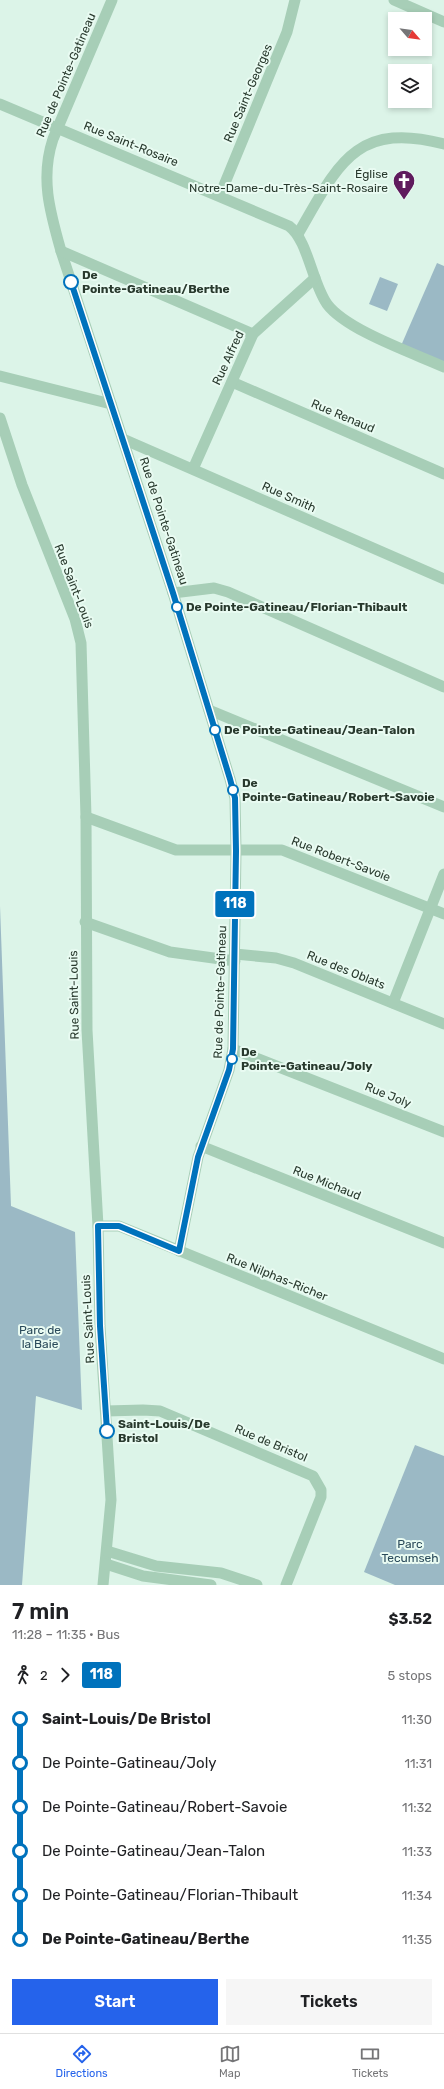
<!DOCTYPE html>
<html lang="en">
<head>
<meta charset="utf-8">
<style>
  body { margin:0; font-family:Rubik,sans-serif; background:#f6f6f6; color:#202124; height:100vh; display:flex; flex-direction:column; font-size:15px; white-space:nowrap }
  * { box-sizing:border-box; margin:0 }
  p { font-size:13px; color:#757577 }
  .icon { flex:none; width:22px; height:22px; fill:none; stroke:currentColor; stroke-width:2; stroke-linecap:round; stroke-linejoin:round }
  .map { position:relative; height:1585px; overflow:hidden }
  .drawer { display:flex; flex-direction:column; background:#fff; flex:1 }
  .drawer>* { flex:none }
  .badge { padding:0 8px; border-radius:3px; font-size:14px; line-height:26px }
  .needle { width:26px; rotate:118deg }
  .fabs { position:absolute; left:388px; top:12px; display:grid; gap:8px }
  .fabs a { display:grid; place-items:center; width:44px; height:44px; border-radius:0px; background:#fff; box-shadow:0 2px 6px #0003; font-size:20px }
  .map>.badge { position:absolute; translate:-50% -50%; box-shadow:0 0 0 2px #fff }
  .legs { display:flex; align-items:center; gap:6px; height:44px; padding:0 12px; font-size:13px }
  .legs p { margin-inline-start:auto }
  .summary { display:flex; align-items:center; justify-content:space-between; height:68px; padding:0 12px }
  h1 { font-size:22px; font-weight:600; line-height:30px }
  .button { display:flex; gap:8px; margin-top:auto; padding:8px 12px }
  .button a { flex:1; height:46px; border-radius:0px; background:#2563eb; color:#fff; font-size:16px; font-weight:600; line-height:46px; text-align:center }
  .button a+a { background:#f6f6f6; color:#202124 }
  ul { padding:0 12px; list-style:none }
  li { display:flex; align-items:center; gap:14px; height:44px; font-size:15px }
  li i { display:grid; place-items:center; width:6px; height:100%; margin:0 5px; background:currentColor }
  li i::after { content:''; width:10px; height:10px; margin:-5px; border:3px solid; border-radius:50%; background:#fff }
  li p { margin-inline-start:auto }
  li:first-child i { background:linear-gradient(#0000 50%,currentColor 0) }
  li:last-child i { background:linear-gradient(currentColor 50%,#0000 0) }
  .tabs { display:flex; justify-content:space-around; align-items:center; height:56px; border-top:1px solid #e0e0e0; background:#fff; font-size:11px; color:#757577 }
  .tabs a { display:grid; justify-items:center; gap:2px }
  .tabs .selected { color:#2563eb }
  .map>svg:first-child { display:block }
  .green { fill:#9bb9c5 }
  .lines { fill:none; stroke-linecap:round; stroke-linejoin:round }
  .minor { stroke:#a7ceb7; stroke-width:11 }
  .line-1-casing { stroke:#fff; stroke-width:9 }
  .line-1 { stroke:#0072bc; stroke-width:6 }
  .stop-1-dot { fill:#fff; stroke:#0072bc; stroke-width:2 }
  .labels { text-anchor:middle; stroke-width:4; stroke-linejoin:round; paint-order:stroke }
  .street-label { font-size:12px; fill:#28392d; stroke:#e9fbf2 }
  .poi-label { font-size:12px; fill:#28392d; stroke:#e9fbf2; text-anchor:end }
  .stop-label { font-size:12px; font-weight:bold; fill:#28392d; stroke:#e9fbf2; text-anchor:start }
  .park-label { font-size:12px; fill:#2a4a5a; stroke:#e9fbf2 }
</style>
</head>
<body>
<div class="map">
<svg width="444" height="1585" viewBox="0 0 444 1585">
  <rect width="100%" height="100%" fill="#dcf4e8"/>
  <g class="green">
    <path d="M437,263L444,266V367L400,348Z"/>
    <path d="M380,277L398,284L387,311L369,304Z"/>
    <path d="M0,906L11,1206L75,1232L82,1410L36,1396L22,1585H0Z"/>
    <path d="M415,1445L444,1456V1585H395L364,1572Z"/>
  </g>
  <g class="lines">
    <g class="minor">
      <path d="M112,0L53,139C40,178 50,212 61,251L173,593L230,779L235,798L236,851L233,1049L229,1070L198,1157L179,1251"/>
      <path d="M394,0L444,22"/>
      <path d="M0,104L289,226C308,240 312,283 327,304C346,330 413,353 444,367"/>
      <path d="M220,195L287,32L295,0"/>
      <path d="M298,234C337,167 354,120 444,144"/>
      <path d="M61,251L253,334"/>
      <path d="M0,376L111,404"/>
      <path d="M232,382L444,474"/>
      <path d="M0,418L22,485L75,619L81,643L86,817L87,1030L98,1226L100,1326L111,1500L103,1585"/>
      <path d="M123,439L444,579"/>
      <path d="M193,469L253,334L315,278"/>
      <path d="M173,593L214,588L228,592L444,687"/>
      <path d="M209,710L444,807"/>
      <path d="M86,817L176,850H282L444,914"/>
      <path d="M85,922L170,952L235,961"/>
      <path d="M235,954L276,958L294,963L444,1024"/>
      <path d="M393,1003L444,874"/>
      <path d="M233,1049L444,1132"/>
      <path d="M201,1146L444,1243"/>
      <path d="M98,1226H119L444,1359"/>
      <path d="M106,1411L143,1410L160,1411L313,1476L321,1490V1497L286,1585"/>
      <path d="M107,1551L156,1566L221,1573L257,1585"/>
      <path d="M106,1564L143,1576L211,1585"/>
    </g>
  </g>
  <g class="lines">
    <g class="line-1-casing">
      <path id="line-1" d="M71,282L173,593L230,779L235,798L236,851L233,1049L229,1070L198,1157L179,1251L119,1226H98L100,1326L107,1431"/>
    </g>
    <use href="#line-1" class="line-1"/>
  </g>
  <defs>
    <g id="church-pin" transform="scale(1.15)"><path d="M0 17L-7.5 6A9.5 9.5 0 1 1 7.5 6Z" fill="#5f1a5d" stroke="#e9fbf2"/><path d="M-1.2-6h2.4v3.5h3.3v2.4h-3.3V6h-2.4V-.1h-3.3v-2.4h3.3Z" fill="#fff"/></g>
  </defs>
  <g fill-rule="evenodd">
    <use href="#church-pin" x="404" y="181"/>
  </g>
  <g class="stop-1-dot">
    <circle cx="71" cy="282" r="7"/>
    <circle cx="177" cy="607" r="5"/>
    <circle cx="215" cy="730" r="5"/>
    <circle cx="233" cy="790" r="5"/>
    <circle cx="232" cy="1059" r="5"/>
    <circle cx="107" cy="1431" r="7"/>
  </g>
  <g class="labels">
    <g class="street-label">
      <text transform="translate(66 75) rotate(-67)" y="4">Rue de Pointe-Gatineau</text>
      <text transform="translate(248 93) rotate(-67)" y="4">Rue Saint-Georges</text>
      <text transform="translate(131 144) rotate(22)" y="4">Rue Saint-Rosaire</text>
      <text transform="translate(228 358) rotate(-65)" y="4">Rue Alfred</text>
      <text transform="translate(343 416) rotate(23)" y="4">Rue Renaud</text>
      <text transform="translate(289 497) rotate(24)" y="4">Rue Smith</text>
      <text transform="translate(164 521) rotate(72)" y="4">Rue de Pointe-Gatineau</text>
      <text transform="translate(74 586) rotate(69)" y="4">Rue Saint-Louis</text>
      <text transform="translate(341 859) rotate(21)" y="4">Rue Robert-Savoie</text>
      <text transform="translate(346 970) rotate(22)" y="4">Rue des Oblats</text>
      <text transform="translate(220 992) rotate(-88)" y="4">Rue de Pointe-Gatineau</text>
      <text transform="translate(74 995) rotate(-91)" y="4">Rue Saint-Louis</text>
      <text transform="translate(388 1095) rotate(22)" y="4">Rue Joly</text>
      <text transform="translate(327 1183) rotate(22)" y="4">Rue Michaud</text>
      <text transform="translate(277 1277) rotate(22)" y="4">Rue Nilphas-Richer</text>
      <text transform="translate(88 1319) rotate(-93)" y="4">Rue Saint-Louis</text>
      <text transform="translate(271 1443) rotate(23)" y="4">Rue de Bristol</text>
    </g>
    <g class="poi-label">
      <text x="388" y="178">Église<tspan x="388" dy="14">Notre-Dame-du-Très-Saint-Rosaire</tspan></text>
    </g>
    <g class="stop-label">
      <text x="82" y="279">De<tspan x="82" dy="14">Pointe-Gatineau/Berthe</tspan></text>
      <text x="186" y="611">De Pointe-Gatineau/Florian-Thibault</text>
      <text x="224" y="734">De Pointe-Gatineau/Jean-Talon</text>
      <text x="242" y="787">De<tspan x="242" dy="14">Pointe-Gatineau/Robert-Savoie</tspan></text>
      <text x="241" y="1056">De<tspan x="241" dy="14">Pointe-Gatineau/Joly</tspan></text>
      <text x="118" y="1428">Saint-Louis/De<tspan x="118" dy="14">Bristol</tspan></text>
    </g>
    <g class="park-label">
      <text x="40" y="1334">Parc de<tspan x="40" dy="14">la Baie</tspan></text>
      <text x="410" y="1548">Parc<tspan x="410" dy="14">Tecumseh</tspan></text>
    </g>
  </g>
</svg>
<div class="fabs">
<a><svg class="needle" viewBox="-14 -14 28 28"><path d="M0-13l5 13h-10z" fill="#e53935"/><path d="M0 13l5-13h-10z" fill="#757577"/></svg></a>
<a><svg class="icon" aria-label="layers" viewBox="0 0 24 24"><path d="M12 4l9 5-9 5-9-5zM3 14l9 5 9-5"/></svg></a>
</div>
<b class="badge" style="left:235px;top:904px;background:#0072bc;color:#fff">118</b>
</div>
<section class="drawer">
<div class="summary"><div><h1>7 min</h1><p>11:28 – 11:35 · Bus</p></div><b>$3.52</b></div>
<div class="legs"><svg class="icon" aria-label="walk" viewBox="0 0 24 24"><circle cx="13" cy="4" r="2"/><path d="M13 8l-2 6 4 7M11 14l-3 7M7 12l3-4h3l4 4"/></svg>2<svg class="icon" aria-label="forward" viewBox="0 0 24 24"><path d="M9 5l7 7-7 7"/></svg><b class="badge" style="background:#0072bc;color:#fff">118</b><p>5 stops</p></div>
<ul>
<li><i style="color:#0072bc"></i><b>Saint-Louis/De Bristol</b><p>11:30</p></li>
<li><i style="color:#0072bc"></i><span>De Pointe-Gatineau/Joly</span><p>11:31</p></li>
<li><i style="color:#0072bc"></i><span>De Pointe-Gatineau/Robert-Savoie</span><p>11:32</p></li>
<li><i style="color:#0072bc"></i><span>De Pointe-Gatineau/Jean-Talon</span><p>11:33</p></li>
<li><i style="color:#0072bc"></i><span>De Pointe-Gatineau/Florian-Thibault</span><p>11:34</p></li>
<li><i style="color:#0072bc"></i><b>De Pointe-Gatineau/Berthe</b><p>11:35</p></li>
</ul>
<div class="button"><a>Start</a><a>Tickets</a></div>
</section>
<nav class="tabs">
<a class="selected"><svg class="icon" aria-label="directions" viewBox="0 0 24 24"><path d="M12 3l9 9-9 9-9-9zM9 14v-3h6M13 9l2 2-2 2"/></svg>Directions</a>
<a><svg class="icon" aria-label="map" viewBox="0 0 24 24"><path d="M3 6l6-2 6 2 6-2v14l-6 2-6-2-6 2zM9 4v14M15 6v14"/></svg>Map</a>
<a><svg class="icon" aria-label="tickets" viewBox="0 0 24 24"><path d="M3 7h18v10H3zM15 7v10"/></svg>Tickets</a>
</nav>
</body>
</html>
